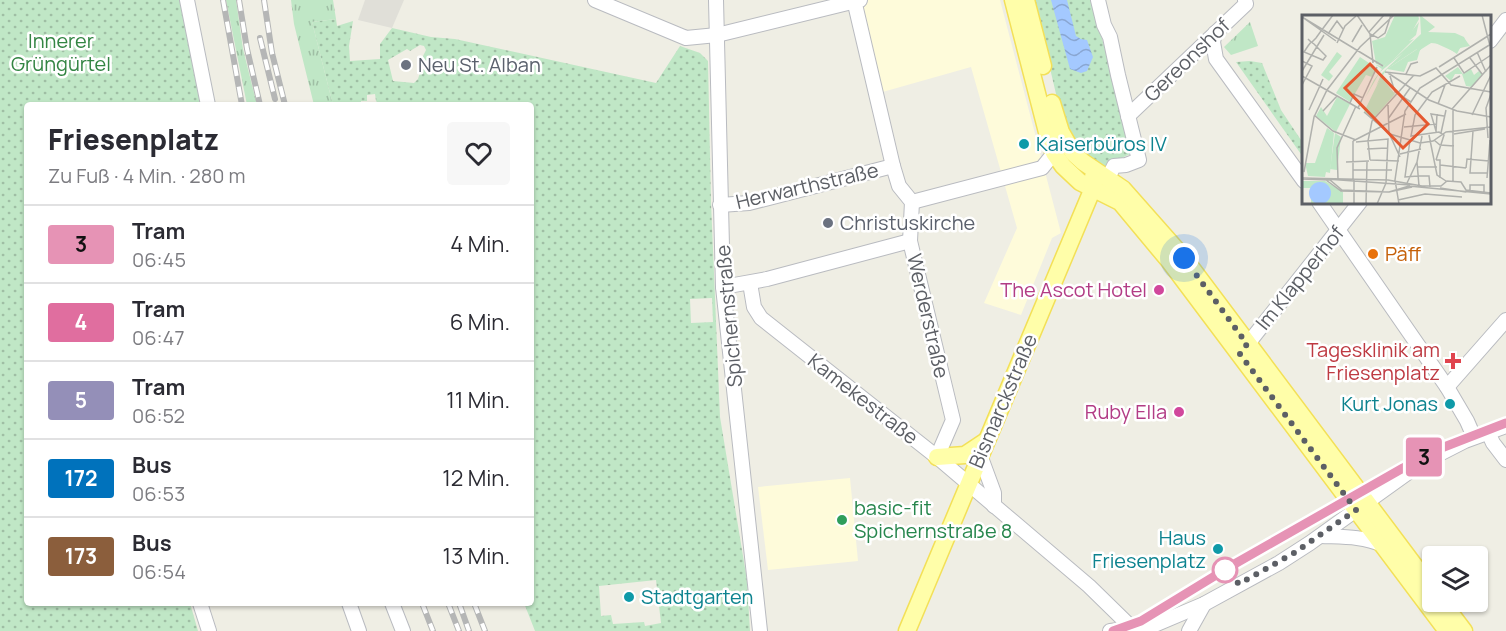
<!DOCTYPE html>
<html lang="de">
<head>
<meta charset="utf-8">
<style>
  body { margin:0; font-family:Manrope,sans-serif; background:#f7f7f7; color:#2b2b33; height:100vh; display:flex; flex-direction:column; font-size:22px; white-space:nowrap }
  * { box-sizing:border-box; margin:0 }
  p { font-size:20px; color:#7c7c81 }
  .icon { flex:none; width:33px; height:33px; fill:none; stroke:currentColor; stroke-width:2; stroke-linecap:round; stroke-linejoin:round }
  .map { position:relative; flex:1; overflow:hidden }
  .details { position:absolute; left:24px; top:102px; width:510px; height:504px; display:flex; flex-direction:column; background:#fff; border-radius:6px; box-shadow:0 2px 4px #0004 }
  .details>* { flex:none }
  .badge { padding:0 12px; border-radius:4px; font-size:21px; line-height:39px }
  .fabs { position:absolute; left:1422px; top:546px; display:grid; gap:12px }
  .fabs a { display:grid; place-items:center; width:66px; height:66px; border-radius:6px; background:#fff; box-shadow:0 2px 4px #0004; font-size:30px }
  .you { position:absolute; width:30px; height:30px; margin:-15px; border:4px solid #fff; border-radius:50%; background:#1a73e8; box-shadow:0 0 0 9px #1a73e833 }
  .map>.badge { position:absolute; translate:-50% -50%; box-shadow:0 0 0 3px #fff }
  .round { display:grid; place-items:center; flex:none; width:63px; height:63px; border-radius:6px; background:#f7f7f7 }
  .overview { display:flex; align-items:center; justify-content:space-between; height:102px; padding:0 24px }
  h1 { font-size:28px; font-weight:800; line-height:45px }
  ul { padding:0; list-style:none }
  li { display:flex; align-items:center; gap:18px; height:78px; padding:0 24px; border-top:2px solid #e1e1e2 }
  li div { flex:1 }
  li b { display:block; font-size:22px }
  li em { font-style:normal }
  li .badge { min-width:66px; font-weight:700; text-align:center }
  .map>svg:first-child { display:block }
  .commercial { fill:#fefbda }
  .industrial { fill:#e0dfd8 }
  .grass { fill:url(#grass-tufts) }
  .park { fill:url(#park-dots); fill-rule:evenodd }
  .water { fill:url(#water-waves) }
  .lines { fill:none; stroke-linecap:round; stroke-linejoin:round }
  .minor-casing { stroke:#b9bbc0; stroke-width:16 }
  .major-casing { stroke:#f3e058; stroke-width:19 }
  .minor { stroke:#fff; stroke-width:14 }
  .major { stroke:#fffea9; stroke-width:16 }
  .rail-casing { stroke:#b5b6b6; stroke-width:6 }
  .rail { stroke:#fff; stroke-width:4; stroke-dasharray:11; stroke-linecap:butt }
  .line-casing { stroke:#fff; stroke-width:14 }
  .line { stroke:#e693b5; stroke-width:9 }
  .walk { stroke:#5c5f65; stroke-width:6; stroke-dasharray:0 10.8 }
  .worship-dot { fill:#6b7280; stroke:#fff; stroke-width:2 }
  .culture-dot { fill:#0f9aa8; stroke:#fff; stroke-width:2 }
  .food-dot { fill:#e8710a; stroke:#fff; stroke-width:2 }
  .hotel-dot { fill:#d1479c; stroke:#fff; stroke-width:2 }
  .health-dot { fill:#e0444e; stroke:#fff; stroke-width:2 }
  .leisure-dot { fill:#2e9e5b; stroke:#fff; stroke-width:2 }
  .stop-dot { fill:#fff; stroke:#e693b5; stroke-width:3 }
  .labels { text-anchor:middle; stroke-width:5; stroke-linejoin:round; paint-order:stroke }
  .park-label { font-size:20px; fill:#338543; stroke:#fff }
  .street-label { font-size:20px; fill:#5c5f65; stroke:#fff }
  .worship-label { font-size:20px; fill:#5b616d; stroke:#fff; text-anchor:start }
  .culture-label { font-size:20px; fill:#0d838f; stroke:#fff; text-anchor:start }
  .food-label { font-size:20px; fill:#c56008; stroke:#fff; text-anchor:start }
  .hotel-label { font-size:20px; fill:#b23c85; stroke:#fff; text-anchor:end }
  .health-label { font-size:20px; fill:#be3a42; stroke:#fff; text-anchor:end }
  .leisure-label { font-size:20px; fill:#27864d; stroke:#fff; text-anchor:start }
  .inset-road { fill:none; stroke:#b0b1ad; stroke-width:1.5 }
  .view { fill:#e55930; fill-opacity:0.15; stroke:#e55930; stroke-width:3 }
  .inset-edge { fill:none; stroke:#5c5f65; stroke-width:3 }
</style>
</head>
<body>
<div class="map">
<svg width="1506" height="631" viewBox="0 0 1506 631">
  <defs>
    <pattern id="grass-tufts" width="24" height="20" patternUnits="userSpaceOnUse" patternTransform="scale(1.5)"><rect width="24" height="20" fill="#c0e7c6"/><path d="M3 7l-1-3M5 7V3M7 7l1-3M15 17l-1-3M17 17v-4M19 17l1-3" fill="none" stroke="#9fbea4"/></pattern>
    <pattern id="park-dots" width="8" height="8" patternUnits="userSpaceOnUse" patternTransform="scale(1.5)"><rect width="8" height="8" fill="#c0e7c6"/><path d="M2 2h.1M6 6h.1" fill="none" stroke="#9fbea4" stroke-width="1.8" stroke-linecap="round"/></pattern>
    <pattern id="water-waves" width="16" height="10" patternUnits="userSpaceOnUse" patternTransform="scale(1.5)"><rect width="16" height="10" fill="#a4c9ff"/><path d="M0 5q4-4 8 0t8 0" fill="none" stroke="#89a6d2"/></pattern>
  </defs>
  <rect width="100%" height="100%" fill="#efeee4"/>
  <g class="commercial">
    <path d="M858,0H1000L1061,233L1052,238L1021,315L984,303L1017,228L971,67L879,93Z"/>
    <path d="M850,478L858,561L768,570L758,487Z"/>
  </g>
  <path class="industrial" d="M365,0H404L392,28L358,20Z"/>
  <g class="grass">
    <path d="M226,0H236L243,49L257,105H247Z"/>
    <path d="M291,0H333L336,19L312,22L333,105H314L294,24Z"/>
    <path d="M1250,22L1258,46L1231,55L1224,47Z"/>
  </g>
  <g class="park">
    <path d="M0,0H182L202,105H27V603H190L198,631H0Z"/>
    <path d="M1034,0H1092L1132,153L1105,166L1078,149L1072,142L1060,111Z"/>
    <path d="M336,19L337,26L353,21L349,46L350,61L380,59V44L392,28L431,37L455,39L656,83L680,46L700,53L708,61L711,202L720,417L747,580L750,631H535L524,603H531V105H380L376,101L375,94L367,95V101H361V105H333L312,22ZM420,45L424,46L426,50L421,60L423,63L418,79L414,83L393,81L388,60L407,49L410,51ZM712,298L713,322L691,323L690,299ZM656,580L661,623L645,626L644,622L613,624L611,615L601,616L599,586Z"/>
    <path d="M1250,61L1262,63L1281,110L1303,143V157L1236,62Z"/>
  </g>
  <path class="water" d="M1051,0H1067L1076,36L1081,39L1087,40L1093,57L1087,71L1081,73L1070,69Z"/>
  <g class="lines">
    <g class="minor-casing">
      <g id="minor">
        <path d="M187,0L208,105"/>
        <path d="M595,0L686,38L717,35L860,0"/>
        <path d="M716,0L723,287L760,631"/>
        <path d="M854,0L893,166L899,186L912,202L910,241L953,420L937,457"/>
        <path d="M1098,0L1104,25L1110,37L1118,75L1139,160L1126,165L1114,166L1108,178"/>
        <path d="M1215,33L1213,42L1216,59L1304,181"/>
        <path d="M1490,41L1506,20"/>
        <path d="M1128,116L1246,4L1245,0"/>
        <path d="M912,202L1042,168L1054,153"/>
        <path d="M1319,202L1447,387L1467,421L1474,437"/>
        <path d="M720,205L749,203L893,166"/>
        <path d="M750,283L754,307L761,318L937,457L1089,586L1133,629L1138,631"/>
        <path d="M723,287L767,279L910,241"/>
        <path d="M1243,350L1360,202"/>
        <path d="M1447,387L1506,320"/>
        <path d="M1488,432L1493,443L1506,460"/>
        <path d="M980,455L994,493V506"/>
        <path d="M1321,536C1343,537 1362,536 1383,545"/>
        <path d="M200,603L209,631"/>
        <path d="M349,603L359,631"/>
        <path d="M392,603L403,631"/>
        <path d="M1110,631L1152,626L1204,604L1279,563L1310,543L1420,464L1465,441L1506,426"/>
        <path d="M1189,631L1204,604"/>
      </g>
    </g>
    <g class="major-casing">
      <g id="major">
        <path d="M1013,0L1049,140L1054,153L1063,166L1080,182L1120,202L1170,262L1447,631"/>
        <path d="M1026,0L1043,66"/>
        <path d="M1052,103L1061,132L1073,153L1083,162L1123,189L1184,258L1432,589"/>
        <path d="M937,457L965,455L986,441"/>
        <path d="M1442,602L1464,631"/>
        <path d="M907,631L1093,188V177"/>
      </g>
    </g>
    <use href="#minor" class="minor"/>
    <use href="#major" class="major"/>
    <g class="rail-casing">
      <g id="rail">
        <path d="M223,0L242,105"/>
        <path d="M239,0L247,49L260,105"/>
        <path d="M264,0L272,53L285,105"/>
        <path d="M260,38L275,99"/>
        <path d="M422,603L433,631"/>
        <path d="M448,603L459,631"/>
        <path d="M459,603L469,631"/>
        <path d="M474,603L485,631"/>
      </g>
    </g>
    <use href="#rail" class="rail"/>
  </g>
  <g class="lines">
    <g class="line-casing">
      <path id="line" d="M1113,631L1141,621L1231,566L1403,468L1444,447L1506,423"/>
    </g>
    <use href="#line" class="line"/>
    <path class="walk" d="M1184,258L1247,344L1240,354L1356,510L1294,553L1239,584L1225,570"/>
  </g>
  <g class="worship-dot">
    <circle cx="406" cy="65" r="6"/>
    <circle cx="828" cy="223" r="6"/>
  </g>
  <g class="culture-dot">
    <circle cx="1024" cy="144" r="6"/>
    <circle cx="1450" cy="404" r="6"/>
    <circle cx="1218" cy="549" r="6"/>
    <circle cx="629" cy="597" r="6"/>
  </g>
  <circle class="food-dot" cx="1373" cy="254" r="6"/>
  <g class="hotel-dot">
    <circle cx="1159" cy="290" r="6"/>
    <circle cx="1179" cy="412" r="6"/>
  </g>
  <path class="health-dot" d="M1450 352h6v6h6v6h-6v6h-6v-6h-6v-6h6z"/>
  <circle class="leisure-dot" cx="842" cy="520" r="6"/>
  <circle class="stop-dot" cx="1225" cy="570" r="12"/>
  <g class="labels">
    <g class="park-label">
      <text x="61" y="48">Innerer<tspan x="61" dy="23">Grüngürtel</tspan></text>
    </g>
    <g class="street-label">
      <text transform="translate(1187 60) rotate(-44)" y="7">Gereonshof</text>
      <text transform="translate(807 186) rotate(-13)" y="7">Herwarthstraße</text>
      <text transform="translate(1300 278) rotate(-51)" y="7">Im Klapperhof</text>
      <text transform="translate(729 316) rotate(-95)" y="7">Spichernstraße</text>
      <text transform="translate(928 316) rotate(77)" y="7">Werderstraße</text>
      <text transform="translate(863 399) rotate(38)" y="7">Kamekestraße</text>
      <text transform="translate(1003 401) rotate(-67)" y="7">Bismarckstraße</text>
    </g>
    <g class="worship-label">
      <text x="418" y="72">Neu St. Alban</text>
      <text x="840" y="230">Christuskirche</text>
    </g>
    <g class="culture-label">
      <text x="1036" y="151">Kaiserbüros IV</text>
      <text x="1438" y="411" text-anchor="end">Kurt Jonas</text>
      <text x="1206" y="545" text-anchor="end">Haus<tspan x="1206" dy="23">Friesenplatz</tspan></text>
      <text x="641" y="604">Stadtgarten</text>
    </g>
    <g class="food-label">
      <text x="1385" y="261">Päff</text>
    </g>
    <g class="hotel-label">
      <text x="1147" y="297">The Ascot Hotel</text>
      <text x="1167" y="419">Ruby Ella</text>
    </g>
    <g class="health-label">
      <text x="1440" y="357">Tagesklinik am<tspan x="1440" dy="23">Friesenplatz</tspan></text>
    </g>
    <g class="leisure-label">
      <text x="854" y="515">basic-fit<tspan x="854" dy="23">Spichernstraße 8</tspan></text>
    </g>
  </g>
  <g transform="translate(1302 15)">
    <rect width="189" height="189" fill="#efeee4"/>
    <path d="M118,0L133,12L126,17L153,18L162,22L165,28L153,37L131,27L122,31L110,44L115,34L85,54L74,71L80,58L101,38L78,57L63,83L72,65L80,54L74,50L82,51L117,7L114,20L107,26L112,24L89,47L119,19Z" fill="#c0e7c6"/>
    <path d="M93,0H116L117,4L106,24L82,51L74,49L70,26L83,22ZM151,20L162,23L168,31L158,33L155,39L140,29L129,28L118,35L115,45L106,47L102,57L85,54L129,25ZM58,42L76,54L70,62L64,60L48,87L34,78ZM156,52L161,59L169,54L172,60L177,56L180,59L170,72L164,71L160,59H153L149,66L143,61ZM79,62L93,79L71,104L62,97ZM35,82L48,89L34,117L14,101L19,92L25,101ZM25,113L32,118L28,158L24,157L23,162L6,161L3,148H13ZM1,166H23L41,177V189H9V173H1Z" fill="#c0e7c6"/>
    <path d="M33,118L39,122L35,155L28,154Z" fill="#c0e7c6"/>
    <path d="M35,37L40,41L27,57L31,61L27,66L19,60Z" fill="#c0e7c6"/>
    <path d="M7 178a11 11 0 1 1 22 0a11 11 0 1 1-22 0Z" fill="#a4c9ff"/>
    <path class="inset-road" d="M55,0L68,19L76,23L83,18L89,0M180,0L188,31M0,2L81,51M0,2L34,26M67,17L82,0M26,19L35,6L41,14M68,19L71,48M6,24L9,27L12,29L24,41L21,45L2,37L6,31L9,27H10L14,23L19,16L31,0M50,27L60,10M35,28L43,11L54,1M175,37L184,57M152,43L162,58L189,40M168,43L180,59M0,46L10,51L0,70M137,52L189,19M0,56L22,20M83,57L118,61L134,53L149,70L189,77M86,58L127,85L155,96M104,59L109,49L116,47M0,61L58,94M88,61L93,77L109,87M48,88L52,79L61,83M136,89L143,70M86,90L87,118L98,142M56,93L75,52M150,94L189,50M7,95L21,64M151,95V166M21,96L35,81M155,96L189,102M62,97L88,119L118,128L131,126L144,117L189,112M12,100L31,116L54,125M170,100L189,60M86,104L108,73M102,112L134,109M134,116L129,99L142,101M171,116L168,158H185M134,117L135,99M139,118L144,95M152,119L183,114M127,120L135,160L144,166M186,123L184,93L189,79M108,125L103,162L116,161M132,125L138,130L152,131M51,126L104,99M54,127L86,124L84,168M65,134L85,133M98,139L119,134M68,145L66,126L70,106L112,60M68,145L97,146M134,145L142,120L137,117L109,121L113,100L130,77L158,61M134,145H138V163M44,147L67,146M138,150L164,153M116,152H135M164,153L165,144L187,146M51,155H90M2,157L12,102L25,75L58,32L92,0M116,161H127L128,172M0,163L86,165L120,171H139L145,166L159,167L164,175L189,178M185,163L188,125M0,164L28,165L40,175L87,177L107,171L189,179M24,164L108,170M36,164L35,133L54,91M24,165L39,176L87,177L110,172M51,165V126M105,168L115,147M117,171L115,147L120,121M138,173L164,177M168,176V170H182V177M96,185L123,179L160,182M52,189V164M64,189L65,147M75,189L84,168M97,189L93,165L103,96L118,73L189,29"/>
    <path class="view" d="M68,49L126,109L101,133L43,73Z"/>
    <rect width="189" height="189" class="inset-edge"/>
  </g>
</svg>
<div class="fabs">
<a><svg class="icon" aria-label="layers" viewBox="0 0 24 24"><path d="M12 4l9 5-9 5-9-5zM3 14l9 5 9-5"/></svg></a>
</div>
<div class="you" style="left:1184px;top:258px"></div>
<b class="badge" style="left:1424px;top:457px;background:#e693b5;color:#111">3</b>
<section class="details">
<div class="overview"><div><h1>Friesenplatz</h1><p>Zu Fuß · 4 Min. · 280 m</p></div><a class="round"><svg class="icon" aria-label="heart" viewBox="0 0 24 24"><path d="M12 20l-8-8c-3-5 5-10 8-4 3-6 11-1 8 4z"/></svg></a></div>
<ul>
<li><span class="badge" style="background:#e693b5;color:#111">3</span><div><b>Tram</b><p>06:45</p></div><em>4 Min.</em></li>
<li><span class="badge" style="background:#e06e9f;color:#fff">4</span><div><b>Tram</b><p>06:47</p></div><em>6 Min.</em></li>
<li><span class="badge" style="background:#948fb8;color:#fff">5</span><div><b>Tram</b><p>06:52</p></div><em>11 Min.</em></li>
<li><span class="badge" style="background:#0072bc;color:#fff">172</span><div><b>Bus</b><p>06:53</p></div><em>12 Min.</em></li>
<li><span class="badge" style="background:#8b5e3c;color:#fff">173</span><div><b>Bus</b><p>06:54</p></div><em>13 Min.</em></li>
</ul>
</section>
</div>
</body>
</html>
